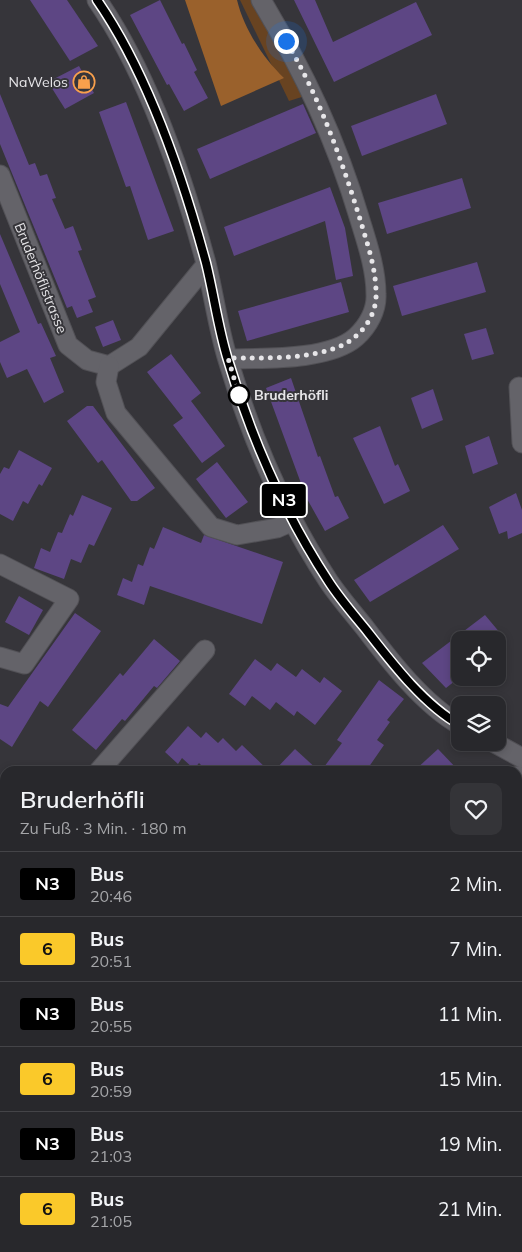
<!DOCTYPE html>
<html lang="de">
<head>
<meta charset="utf-8">
<style>
  body { margin:0; font-family:Mulish,sans-serif; background:#343438; color:#f1f3f6; height:100vh; display:flex; flex-direction:column; font-size:19px; white-space:nowrap }
  * { box-sizing:border-box; margin:0 }
  p { font-size:16px; color:#a5a6a9 }
  .icon { flex:none; width:28px; height:28px; fill:none; stroke:currentColor; stroke-width:2; stroke-linecap:round; stroke-linejoin:round }
  .map { position:relative; flex:1; overflow:hidden }
  .side { position:absolute; left:0px; top:766px; width:522px; height:486px; display:flex; flex-direction:column; background:#28282c; border-radius:15px 15px 0 0; box-shadow:0 2px 8px #0003,0 0 0 1px #444448 }
  .side>* { flex:none }
  .badge { padding:0 10px; border-radius:4px; font-size:18px; line-height:32px }
  .buttons { position:absolute; left:451px; top:631px; display:grid; gap:10px }
  .buttons a { display:grid; place-items:center; width:55px; height:55px; border-radius:10px; background:#28282c; box-shadow:0 2px 8px #0003,0 0 0 1px #444448; font-size:25px }
  .you { position:absolute; width:25px; height:25px; margin:-12px; border:4px solid #fff; border-radius:50%; background:#1a73e8; box-shadow:0 0 0 8px #1a73e833 }
  .map>.badge { position:absolute; translate:-50% -50%; box-shadow:0 0 0 2px #fff }
  .round { display:grid; place-items:center; flex:none; width:52px; height:52px; border-radius:10px; background:#343438 }
  .headline { display:flex; align-items:center; justify-content:space-between; height:85px; padding:0 20px }
  h1 { font-size:24px; font-weight:600; line-height:38px }
  ul { padding:0; list-style:none }
  li { display:flex; align-items:center; gap:15px; height:65px; padding:0 20px; border-top:1px solid #444448 }
  li div { flex:1 }
  li b { display:block; font-size:19px }
  li em { font-style:normal }
  li .badge { min-width:55px; font-weight:700; text-align:center }
  .map>svg:first-child { display:block }
  .green { fill:#684321 }
  .forest { fill:#9a612c }
  .building { fill:#5d4684 }
  .lines { fill:none; stroke-linecap:round; stroke-linejoin:round }
  .minor-casing { stroke:#525156; stroke-width:21 }
  .minor { stroke:#646369; stroke-width:19 }
  .line-casing { stroke:#fff; stroke-width:11 }
  .line { stroke:#000; stroke-width:8 }
  .walk { stroke:#e7e6e9; stroke-width:5; stroke-dasharray:0 9 }
  .stop-dot { fill:#fff; stroke:#000; stroke-width:2.5 }
  .labels { text-anchor:middle; stroke-width:4; stroke-linejoin:round; paint-order:stroke }
  .poi-label { font-size:14px; fill:#e7e6e9; stroke:#36353a; text-anchor:end }
  .street-label { font-size:14px; fill:#e7e6e9; stroke:#36353a }
  .stop-label { font-size:14px; font-weight:bold; fill:#e7e6e9; stroke:#36353a; text-anchor:start }
</style>
</head>
<body>
<div class="map">
<svg width="522" height="1252" viewBox="0 0 522 1252">
  <rect width="100%" height="100%" fill="#36353a"/>
  <path class="green" d="M240,0H254L308,95L289,101Z"/>
  <path class="forest" d="M185,0H237C244,29 263,58 284,78L221,106Z"/>
  <g class="building">
    <path d="M30,0H67L98,46L70,61Z"/>
    <path d="M160,0L182,44L184,43L197,70L194,72L208,98L184,111L169,84L167,85L130,15Z"/>
    <path d="M294,0H315L333,42L416,2L432,35L334,82Z"/>
    <path d="M79,66L94,93L65,109L48,82Z"/>
    <path d="M0,94L29,165L35,163L40,176L47,174L56,198L52,199L65,229L73,226L82,250L78,251L96,297L88,300L93,312L77,318L72,306L67,308L0,144Z"/>
    <path d="M436,94L447,124L362,156L351,126Z"/>
    <path d="M126,102L174,231L148,240L130,186L126,187L99,112Z"/>
    <path d="M303,104L316,133L210,179L197,149Z"/>
    <path d="M462,178L471,208L387,234L378,203Z"/>
    <path d="M330,187L345,228L353,276L336,280L325,221L234,256L224,227Z"/>
    <path d="M0,234L38,324L41,323L56,356L50,358L64,392L44,403L27,369L7,378L0,362V342L20,332L0,284Z"/>
    <path d="M477,262L486,292L402,316L393,286Z"/>
    <path d="M341,282L349,312L247,341L238,311Z"/>
    <path d="M113,320L121,340L103,347L95,327Z"/>
    <path d="M486,328L494,354L472,360L464,334Z"/>
    <path d="M171,354L201,393L191,401L225,446L202,463L173,425L183,418L147,372Z"/>
    <path d="M291,378L318,457L320,456L335,497L338,496L349,518L325,531L306,497L266,388Z"/>
    <path d="M433,389L443,420L422,429L411,398Z"/>
    <path d="M87,406H93L155,488L137,501H131L102,460L98,463L67,421Z"/>
    <path d="M380,426L395,466L398,464L410,491L384,504L353,438Z"/>
    <path d="M489,436L498,464L473,474L465,446Z"/>
    <path d="M19,450L52,468L42,486L39,484L28,504L23,501L13,521L0,514V474L4,467L9,469Z"/>
    <path d="M217,462L248,502L226,518L196,479Z"/>
    <path d="M516,493L522,510V533L508,539L507,531L499,534L489,507Z"/>
    <path d="M82,495L112,508L94,546L89,544L81,563L71,559L64,579L34,568L41,548L50,552L58,532L62,533L70,514L73,516Z"/>
    <path d="M443,525L459,549L370,602L354,580Z"/>
    <path d="M163,527L201,543L204,535L283,562L262,624L150,586L144,605L117,595L123,578L132,582L138,564L143,566L150,547L154,549Z"/>
    <path d="M19,596L43,610L29,635L5,622Z"/>
    <path d="M75,613L101,631L48,707L40,701L12,747L0,739V704L8,707Z"/>
    <path d="M485,615L506,640H460V677L446,688L422,663Z"/>
    <path d="M154,639L180,661L157,688L154,686L125,721L122,719L96,750L72,730L120,673L123,676Z"/>
    <path d="M255,659L271,671L277,663L296,677L302,669L320,683L324,677L342,691L315,725L297,711L294,716L276,702L270,710L252,696L245,706L229,694Z"/>
    <path d="M379,680L404,699L387,720L390,722L377,740L384,745L366,771H321L342,743L337,740Z"/>
    <path d="M188,726L201,738L206,732L218,743L223,738L236,751L242,745L269,771H207L199,763L194,769L182,758L178,764L165,752Z"/>
    <path d="M295,749L319,771H274Z"/>
    <path d="M438,749L459,771H414Z"/>
  </g>
  <g class="lines">
    <g class="minor-casing">
      <g id="minor">
        <path d="M97,0C147,72 183,178 206,263C214,295 218,328 228,360C251,437 285,515 329,582C340,598 353,613 365,628C390,661 423,704 460,725"/>
        <path d="M0,175L68,345L87,360L109,366L139,347L206,265"/>
        <path d="M228,359C262,358 329,361 356,337C368,326 377,310 376,294C376,269 367,243 360,220C336,139 304,72 261,0"/>
        <path d="M109,366L106,382L116,413L211,527L237,535L277,528L293,521"/>
        <path d="M519,387L522,443"/>
        <path d="M0,564L69,599L24,664L0,657"/>
        <path d="M493,742L522,758"/>
        <path d="M99,771L205,650"/>
        <path d="M518,776L522,784"/>
        <path d="M0,839L5,842"/>
        <path d="M0,1039L5,1041"/>
        <path d="M417,1248L420,1252"/>
      </g>
    </g>
    <use href="#minor" class="minor"/>
  </g>
  <g class="lines">
    <g class="line-casing">
      <path id="line" d="M97,0C147,72 183,178 206,263C214,295 218,328 228,360C251,437 285,515 329,582C340,599 354,615 367,631C392,663 424,705 460,725"/>
    </g>
    <use href="#line" class="line"/>
    <path class="walk" d="M239,395L228,358C262,358 330,361 356,336C368,326 377,309 376,293C376,268 367,243 360,219C341,158 319,96 286,41"/>
  </g>
  <defs>
    <g id="shop-ring" transform="scale(1.125)"><circle r="9.5" fill="#36353a" stroke="#f9a04c" stroke-width="1.5"/><path d="M-5-2.5h2.3a2.7 3.5 0 0 1 5.4 0H5L5.5 6h-11ZM-1.5-2.5h3a1.5 2.3 0 0 0-3 0Z" fill="#f9a04c"/></g>
  </defs>
  <g fill-rule="evenodd">
    <use href="#shop-ring" x="84" y="82"/>
  </g>
  <circle class="stop-dot" cx="239" cy="395" r="10"/>
  <g class="labels">
    <g class="poi-label">
      <text x="68" y="87">NaWelos</text>
    </g>
    <g class="street-label">
      <text transform="translate(41 278) rotate(68)" y="5">Bruderhöflistrasse</text>
    </g>
    <g class="stop-label">
      <text x="254" y="400">Bruderhöfli</text>
    </g>
  </g>
</svg>
<div class="buttons">
<a><svg class="icon" aria-label="locate" viewBox="0 0 24 24"><circle cx="12" cy="12" r="6"/><path d="M12 2v4M12 18v4M2 12h4M18 12h4"/></svg></a>
<a><svg class="icon" aria-label="layers" viewBox="0 0 24 24"><path d="M12 4l9 5-9 5-9-5zM3 14l9 5 9-5"/></svg></a>
</div>
<div class="you" style="left:286px;top:41px"></div>
<b class="badge" style="left:284px;top:500px;background:#000;color:#fff">N3</b>
<section class="side">
<div class="headline"><div><h1>Bruderhöfli</h1><p>Zu Fuß · 3 Min. · 180 m</p></div><a class="round"><svg class="icon" aria-label="heart" viewBox="0 0 24 24"><path d="M12 20l-8-8c-3-5 5-10 8-4 3-6 11-1 8 4z"/></svg></a></div>
<ul>
<li><span class="badge" style="background:#000;color:#fff">N3</span><div><b>Bus</b><p>20:46</p></div><em>2 Min.</em></li>
<li><span class="badge" style="background:#fac92a;color:#111">6</span><div><b>Bus</b><p>20:51</p></div><em>7 Min.</em></li>
<li><span class="badge" style="background:#000;color:#fff">N3</span><div><b>Bus</b><p>20:55</p></div><em>11 Min.</em></li>
<li><span class="badge" style="background:#fac92a;color:#111">6</span><div><b>Bus</b><p>20:59</p></div><em>15 Min.</em></li>
<li><span class="badge" style="background:#000;color:#fff">N3</span><div><b>Bus</b><p>21:03</p></div><em>19 Min.</em></li>
<li><span class="badge" style="background:#fac92a;color:#111">6</span><div><b>Bus</b><p>21:05</p></div><em>21 Min.</em></li>
</ul>
</section>
</div>
</body>
</html>
